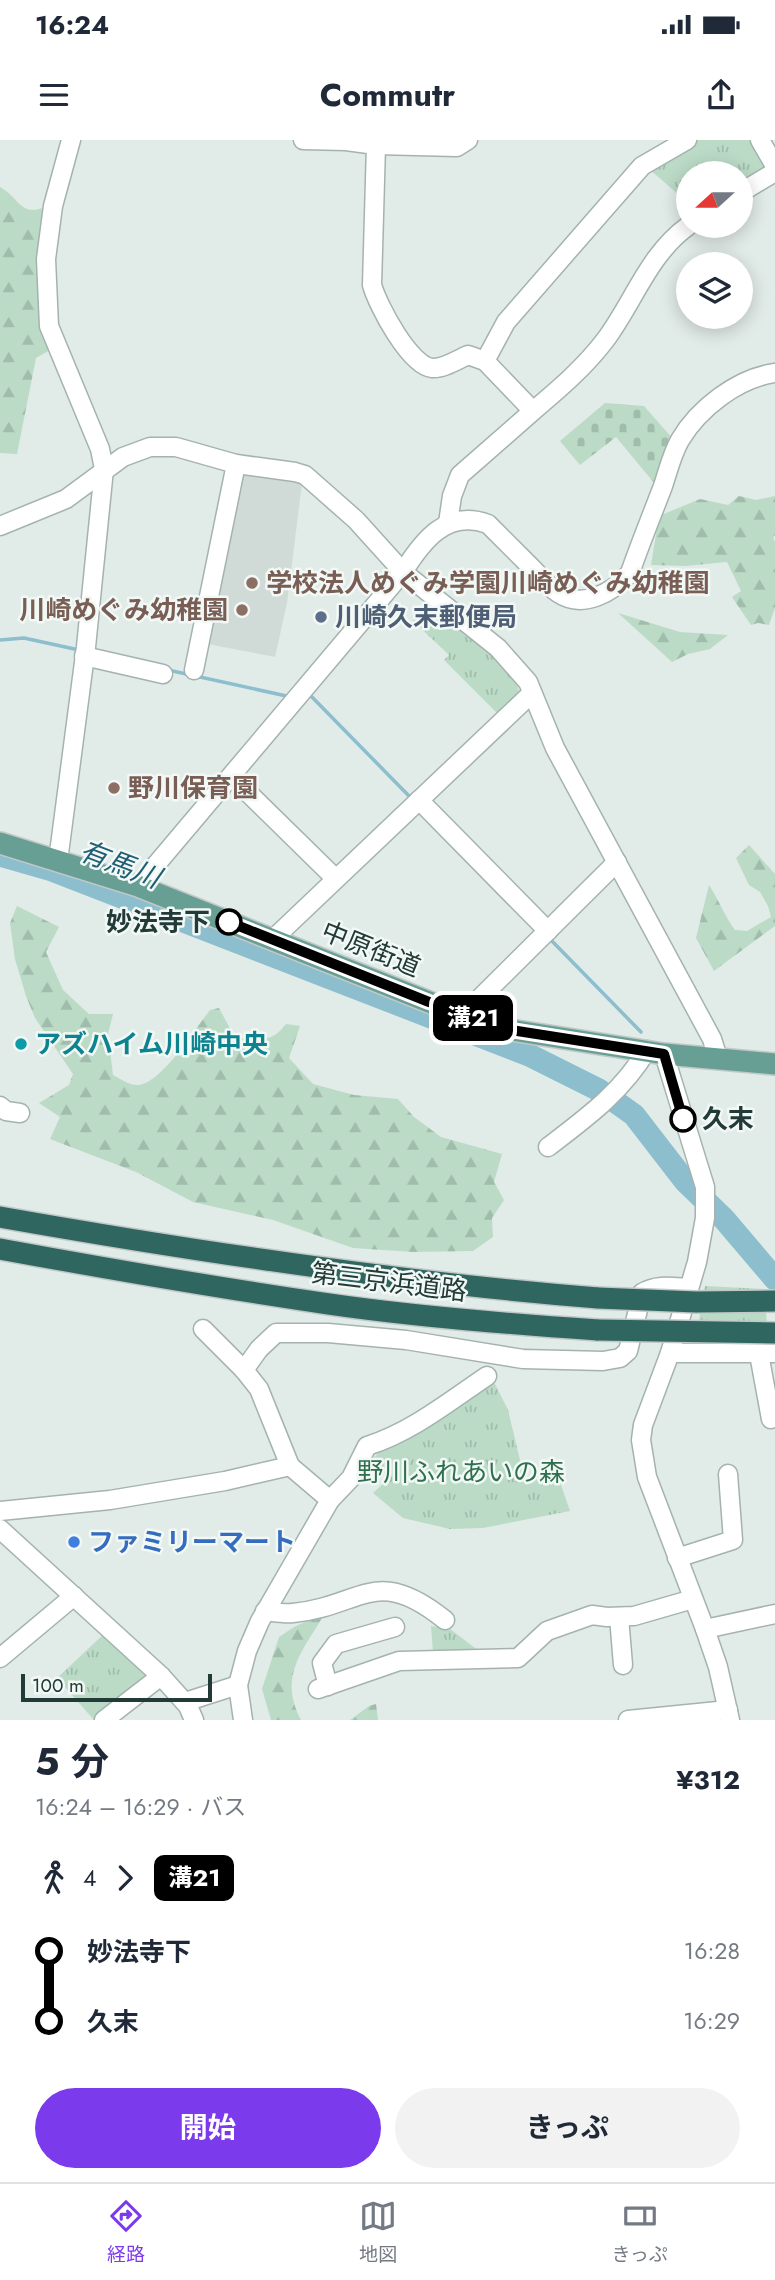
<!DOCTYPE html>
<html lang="ja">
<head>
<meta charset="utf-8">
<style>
  body { margin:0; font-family:Jost,"Noto Sans JP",sans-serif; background:#f2f2f3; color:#1f2937; height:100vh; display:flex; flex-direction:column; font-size:26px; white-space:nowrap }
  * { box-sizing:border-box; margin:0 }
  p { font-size:23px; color:#747a83 }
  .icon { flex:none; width:38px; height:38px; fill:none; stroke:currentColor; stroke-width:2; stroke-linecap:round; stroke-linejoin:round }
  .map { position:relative; height:1580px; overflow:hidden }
  .drawer { display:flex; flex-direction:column; background:#fff; flex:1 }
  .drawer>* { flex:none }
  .badge { padding:0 14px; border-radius:10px; font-size:24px; line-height:46px }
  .needle { width:46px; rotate:249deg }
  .tools { position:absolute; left:676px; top:21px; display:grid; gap:14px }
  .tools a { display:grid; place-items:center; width:77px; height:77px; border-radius:50%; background:#fff; box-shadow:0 4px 18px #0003; font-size:35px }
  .scale { position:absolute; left:21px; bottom:18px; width:191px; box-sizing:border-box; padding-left:7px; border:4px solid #223b37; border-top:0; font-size:19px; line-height:24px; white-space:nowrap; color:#223b37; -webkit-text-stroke:5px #f2f8f5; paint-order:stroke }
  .map>.badge { position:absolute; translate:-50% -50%; box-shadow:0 0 0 4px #fff }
  .legs { display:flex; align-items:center; gap:10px; height:77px; padding:0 35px; font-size:23px }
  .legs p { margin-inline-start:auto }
  .head { display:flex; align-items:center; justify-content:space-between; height:119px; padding:0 35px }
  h1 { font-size:38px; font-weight:700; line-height:52px }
  .button { display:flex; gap:14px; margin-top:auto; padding:14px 35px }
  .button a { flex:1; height:80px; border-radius:42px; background:#7c3aed; color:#fff; font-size:28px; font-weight:700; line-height:80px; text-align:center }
  .button a+a { background:#f2f2f3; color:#1f2937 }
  ul { padding:0 35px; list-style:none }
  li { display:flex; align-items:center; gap:24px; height:70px; font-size:26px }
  li i { display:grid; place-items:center; width:10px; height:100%; margin:0 9px; background:currentColor }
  li i::after { content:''; width:18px; height:18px; margin:-9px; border:5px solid; border-radius:50%; background:#fff }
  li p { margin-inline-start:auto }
  li:first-child i { background:linear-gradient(#0000 50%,currentColor 0) }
  li:last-child i { background:linear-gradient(currentColor 50%,#0000 0) }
  .status { display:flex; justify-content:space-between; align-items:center; height:49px; padding:0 35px; background:#fff; direction:ltr }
  .status svg { height:19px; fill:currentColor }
  header { display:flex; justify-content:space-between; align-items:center; height:91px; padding:0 35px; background:#fff; font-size:32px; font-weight:700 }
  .dock { display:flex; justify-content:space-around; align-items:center; height:98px; border-top:2px solid #e0e1e3; background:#fff; font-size:19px; color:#747a83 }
  .dock a { display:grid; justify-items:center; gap:4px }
  .dock .current { color:#7c3aed }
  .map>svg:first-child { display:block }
  .built { fill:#d0dbd7 }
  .forest { fill:url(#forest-firs) }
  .cemetery { fill:url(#cemetery-stones) }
  .park { fill:url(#park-tufts) }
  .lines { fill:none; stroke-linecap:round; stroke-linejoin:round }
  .stream { stroke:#8cbece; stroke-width:3.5 }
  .river { stroke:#8cbece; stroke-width:23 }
  .minor-casing { stroke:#a4b3af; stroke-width:21 }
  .major-casing { stroke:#c1c8c7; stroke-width:24 }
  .highway-casing { stroke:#c1c8c7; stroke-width:24 }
  .minor { stroke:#fff; stroke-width:18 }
  .major { stroke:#689f95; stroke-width:21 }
  .highway { stroke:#306660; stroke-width:21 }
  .highway-bridge-casing { stroke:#c1c8c7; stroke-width:24; stroke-linecap:butt }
  .highway-bridge { stroke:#306660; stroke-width:21 }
  .line-1-casing { stroke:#fff; stroke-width:16 }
  .line-1 { stroke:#000; stroke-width:10 }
  .education-dot { fill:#8d6e63; stroke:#f2f8f5; stroke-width:2.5 }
  .service-dot { fill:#5c6f8a; stroke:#f2f8f5; stroke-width:2.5 }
  .stop-1-dot { fill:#fff; stroke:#000; stroke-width:3.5 }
  .culture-dot { fill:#0f9aa8; stroke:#f2f8f5; stroke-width:2.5 }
  .shop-dot { fill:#3f7fe0; stroke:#f2f8f5; stroke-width:2.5 }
  .labels { text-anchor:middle; stroke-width:5; stroke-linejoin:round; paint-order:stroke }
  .education-label { font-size:26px; font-weight:bold; fill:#785e54; stroke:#f2f8f5; text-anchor:start }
  .service-label { font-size:26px; font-weight:bold; fill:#4e5e75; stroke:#f2f8f5; text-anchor:start }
  .stop-label { font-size:26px; font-weight:bold; fill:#223b37; stroke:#f2f8f5; text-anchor:end }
  .street-label { font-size:26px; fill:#223b37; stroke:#f2f8f5 }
  .culture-label { font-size:26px; font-weight:bold; fill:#0d838f; stroke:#f2f8f5; text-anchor:start }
  .park-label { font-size:26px; fill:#2e704e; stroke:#f2f8f5 }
  .shop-label { font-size:26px; font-weight:bold; fill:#366cbe; stroke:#f2f8f5; text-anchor:start }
  .water-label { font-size:28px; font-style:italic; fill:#1f5e74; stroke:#f2f8f5 }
</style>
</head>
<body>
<div class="status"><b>16:24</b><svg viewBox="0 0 49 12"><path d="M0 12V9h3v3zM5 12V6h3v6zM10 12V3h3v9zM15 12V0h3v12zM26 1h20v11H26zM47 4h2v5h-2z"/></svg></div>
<header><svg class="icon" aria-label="menu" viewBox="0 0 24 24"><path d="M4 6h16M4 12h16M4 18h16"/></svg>Commutr<svg class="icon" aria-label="share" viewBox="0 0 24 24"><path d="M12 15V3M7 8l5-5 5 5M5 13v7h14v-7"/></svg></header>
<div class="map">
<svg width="775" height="1580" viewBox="0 0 775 1580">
  <defs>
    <pattern id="forest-firs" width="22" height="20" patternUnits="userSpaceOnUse" patternTransform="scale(1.75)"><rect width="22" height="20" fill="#bbdbc7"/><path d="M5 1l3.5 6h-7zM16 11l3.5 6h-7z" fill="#a0bdac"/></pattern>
    <pattern id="cemetery-stones" width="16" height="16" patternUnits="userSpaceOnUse" patternTransform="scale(1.75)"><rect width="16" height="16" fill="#bbdbc7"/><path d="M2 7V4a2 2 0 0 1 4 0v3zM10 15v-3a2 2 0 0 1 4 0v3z" fill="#a0bdac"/></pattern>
    <pattern id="park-tufts" width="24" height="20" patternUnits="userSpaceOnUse" patternTransform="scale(1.75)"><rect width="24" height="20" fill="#bbdbc7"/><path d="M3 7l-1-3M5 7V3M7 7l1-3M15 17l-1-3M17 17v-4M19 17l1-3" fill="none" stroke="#a0bdac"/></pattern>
  </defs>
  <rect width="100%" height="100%" fill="#e1ebe8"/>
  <path class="built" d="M239,331L293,338L302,343L287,463L275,517L202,503Z"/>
  <g class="forest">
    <path d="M0,47C20,58 20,77 45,67L37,121L39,171L50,210L36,218L17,314L0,313Z"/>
    <path d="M739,356L756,360L775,356V395L773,397L775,402V468L769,485L758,483L751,485L732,457L741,451L727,422L685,426L651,425L659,376L700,359L728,365Z"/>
    <path d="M618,473L680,492L728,495L710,509L688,514L672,522Z"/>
    <path d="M749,705L775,734V786L714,831L696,798L709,745C719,760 724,775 735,790L747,791L771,777L768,766L760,752L749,745L736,718Z"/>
    <path d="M17,766L59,787L46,812L63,850L89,874H113L108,894L113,935C121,939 130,946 139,945C162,942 196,888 210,870L219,868L235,898C259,899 271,904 286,884L300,886L289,918L313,944L354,955L398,959L414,977L441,997L502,1014L494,1042L504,1060L492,1078L493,1097L473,1111L413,1112L353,1108L273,1080L193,1062L136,1032L50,999L60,977L39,963L69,945L73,934L35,878L26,856L15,819L10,783Z"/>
    <path d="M325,1473C303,1511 278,1535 301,1580H271L262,1549L279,1497L294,1487Z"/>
    <path d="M376,1564L378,1580H350L369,1566Z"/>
  </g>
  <path class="cemetery" d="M605,263L644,266L673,299L655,344L616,297L580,325L560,301Z"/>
  <g class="park">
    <path d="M696,0H753L765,20L766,33L740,48V33H688V63L648,28Z"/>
    <path d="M429,463L499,517L514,534L520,555L499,575L444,520L449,515L413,481Z"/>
    <path d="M705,1146L764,1149L768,1197H696Z"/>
    <path d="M494,1242L508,1270L525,1341L558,1336L570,1371L483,1388L450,1389L403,1378L373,1353L388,1339L372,1319L387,1305L448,1274Z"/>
    <path d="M431,1486L450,1489L479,1511L433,1512Z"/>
    <path d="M105,1493L149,1534V1540L94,1580L57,1538Z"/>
  </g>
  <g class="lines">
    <g class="stream">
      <path d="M0,500L24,498L79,510"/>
      <path d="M168,530L291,557"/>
      <path d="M309,554L411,658"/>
      <path d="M549,798L641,892"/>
    </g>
    <path class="river" d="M0,715L52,730L529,915L599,950L634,975L685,1041L724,1079L775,1139"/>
    <g class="minor-casing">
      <g id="minor">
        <path d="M303,0L346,1L376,5L457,7L468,0"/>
        <path d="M760,0L775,26"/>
        <path d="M376,5L372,145C378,166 410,226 432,228C443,229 457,220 468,215L485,221L533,271L460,335L452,356L448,383"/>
        <path d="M740,53L775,32"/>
        <path d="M485,221L506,182L642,26L687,0"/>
        <path d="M533,271C559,249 585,227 606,199C634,161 649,114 688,86"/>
        <path d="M0,386L66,359L123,317L150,307H176L236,324L295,332L305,335L356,380L403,432L498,508L528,542L555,608L712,899L718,918"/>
        <path d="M84,516L163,534"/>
        <path d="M194,530L236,324"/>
        <path d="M232,637L336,739"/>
        <path d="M419,660L548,791"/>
        <path d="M58,721L86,507L104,329L100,309L49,186L46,119L53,66L71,0"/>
        <path d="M138,746L403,432C423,400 447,369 488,384C502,398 516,412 530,426C539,435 548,446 558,453C583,470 613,452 630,433C640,404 652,375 663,346C668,331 672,314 680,300C699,268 738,238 775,233"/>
        <path d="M272,800L532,553"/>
        <path d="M464,874L617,722"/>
        <path d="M664,914L705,1047V1078L697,1122L670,1213L643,1285L641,1300L647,1337L705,1489L718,1527L730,1580"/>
        <path d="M0,966L6,971L20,973"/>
        <path d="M548,1007C586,978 622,952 647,910"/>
        <path d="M203,1189L244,1230L259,1249L290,1326L330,1360"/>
        <path d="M670,1213H775"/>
        <path d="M759,1214L771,1279"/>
        <path d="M244,1230L259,1209L276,1193H328L406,1200L523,1219L603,1221L620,1218L628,1211L642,1153C657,1144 672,1147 689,1148"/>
        <path d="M0,1371L110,1360L225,1341L290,1326"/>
        <path d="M0,1389L161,1536L188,1566L194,1580"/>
        <path d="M677,1418L733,1400L728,1334"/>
        <path d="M265,1471C274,1472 284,1474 293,1473C363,1466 375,1424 445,1480"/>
        <path d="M619,1477L623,1525"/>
        <path d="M705,1489L775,1474"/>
        <path d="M0,1518L74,1456"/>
        <path d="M328,1546L322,1523L336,1504L395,1487"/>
        <path d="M318,1549L399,1521L518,1518L547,1491L592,1475L607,1477L634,1476L693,1459"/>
        <path d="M185,1562L238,1545"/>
        <path d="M104,1580L161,1536"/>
        <path d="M243,1580L238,1545L247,1511L260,1481L330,1360L351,1338L367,1306C410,1293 450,1261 487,1236"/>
        <path d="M628,1580L728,1570"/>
      </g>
    </g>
    <g class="major-casing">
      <path id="major" d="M0,703L138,746L429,862L511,890L664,914L775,924"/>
    </g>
    <g class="highway-casing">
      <g id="highway">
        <path d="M0,1077C198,1112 397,1142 598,1158"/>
        <path d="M0,1109C109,1129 219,1148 329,1164C418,1177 509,1184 598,1190"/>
      </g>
    </g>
    <use href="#minor" class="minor"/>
    <use href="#major" class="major"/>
    <use href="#highway" class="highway"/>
    <g class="highway-bridge-casing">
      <g id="highway-bridge">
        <path d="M598,1158L696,1162L775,1161"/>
        <path d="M598,1190L775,1193"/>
      </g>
    </g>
    <use href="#highway-bridge" class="highway-bridge"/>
  </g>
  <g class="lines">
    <g class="line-1-casing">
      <path id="line-1" d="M229,782L429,862L511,890L664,914L683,979"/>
    </g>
    <use href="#line-1" class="line-1"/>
  </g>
  <g class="education-dot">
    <circle cx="252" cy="443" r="7"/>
    <circle cx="242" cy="470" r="7"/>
    <circle cx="114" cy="648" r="7"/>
  </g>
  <circle class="service-dot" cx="321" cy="477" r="7"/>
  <g class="stop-1-dot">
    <circle cx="229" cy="782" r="12"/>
    <circle cx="683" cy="979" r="12"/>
  </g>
  <circle class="culture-dot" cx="21" cy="904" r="7"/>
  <circle class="shop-dot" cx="74" cy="1402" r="7"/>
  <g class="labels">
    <g class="education-label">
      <text x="266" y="452">学校法人めぐみ学園川崎めぐみ幼稚園</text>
      <text x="228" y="479" text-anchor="end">川崎めぐみ幼稚園</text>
      <text x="128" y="657">野川保育園</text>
    </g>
    <g class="service-label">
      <text x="335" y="486">川崎久末郵便局</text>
    </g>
    <g class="stop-label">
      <text x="210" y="791">妙法寺下</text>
      <text x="702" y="988" text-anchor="start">久末</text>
    </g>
    <g class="street-label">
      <text transform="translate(371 809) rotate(22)" y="9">中原街道</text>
      <text transform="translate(389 1142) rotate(7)" y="9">第三京浜道路</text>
    </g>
    <g class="culture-label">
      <text x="35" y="913">アズハイム川崎中央</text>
    </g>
    <g class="park-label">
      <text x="461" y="1341">野川ふれあいの森</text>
    </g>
    <g class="shop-label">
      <text x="88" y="1411">ファミリーマート</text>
    </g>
    <g class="water-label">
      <text transform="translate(120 724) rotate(21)" y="10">有馬川</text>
    </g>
  </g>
</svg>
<div class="tools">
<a><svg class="needle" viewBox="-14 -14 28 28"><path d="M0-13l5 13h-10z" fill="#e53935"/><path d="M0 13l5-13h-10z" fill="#747a83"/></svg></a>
<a><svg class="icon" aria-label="layers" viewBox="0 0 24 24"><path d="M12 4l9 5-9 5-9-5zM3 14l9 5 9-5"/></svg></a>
</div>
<div class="scale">100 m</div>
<b class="badge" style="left:473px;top:878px;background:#000;color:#fff">溝21</b>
</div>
<section class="drawer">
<div class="head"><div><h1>5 分</h1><p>16:24 – 16:29 · バス</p></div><b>¥312</b></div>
<div class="legs"><svg class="icon" aria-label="walk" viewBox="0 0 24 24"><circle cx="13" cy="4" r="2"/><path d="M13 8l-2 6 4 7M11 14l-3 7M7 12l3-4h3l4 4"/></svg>4<svg class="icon" aria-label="forward" viewBox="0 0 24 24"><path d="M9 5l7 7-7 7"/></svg><b class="badge" style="background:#000;color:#fff">溝21</b></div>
<ul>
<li><i style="color:#000"></i><b>妙法寺下</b><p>16:28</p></li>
<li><i style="color:#000"></i><b>久末</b><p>16:29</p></li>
</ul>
<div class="button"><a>開始</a><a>きっぷ</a></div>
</section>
<nav class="dock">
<a class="current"><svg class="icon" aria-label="directions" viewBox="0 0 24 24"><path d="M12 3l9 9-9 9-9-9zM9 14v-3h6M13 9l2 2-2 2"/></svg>経路</a>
<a><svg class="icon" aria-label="map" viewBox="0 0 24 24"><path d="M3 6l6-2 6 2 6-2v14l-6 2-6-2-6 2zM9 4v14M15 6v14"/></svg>地図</a>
<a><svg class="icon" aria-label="tickets" viewBox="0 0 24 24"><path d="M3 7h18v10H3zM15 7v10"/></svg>きっぷ</a>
</nav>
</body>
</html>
